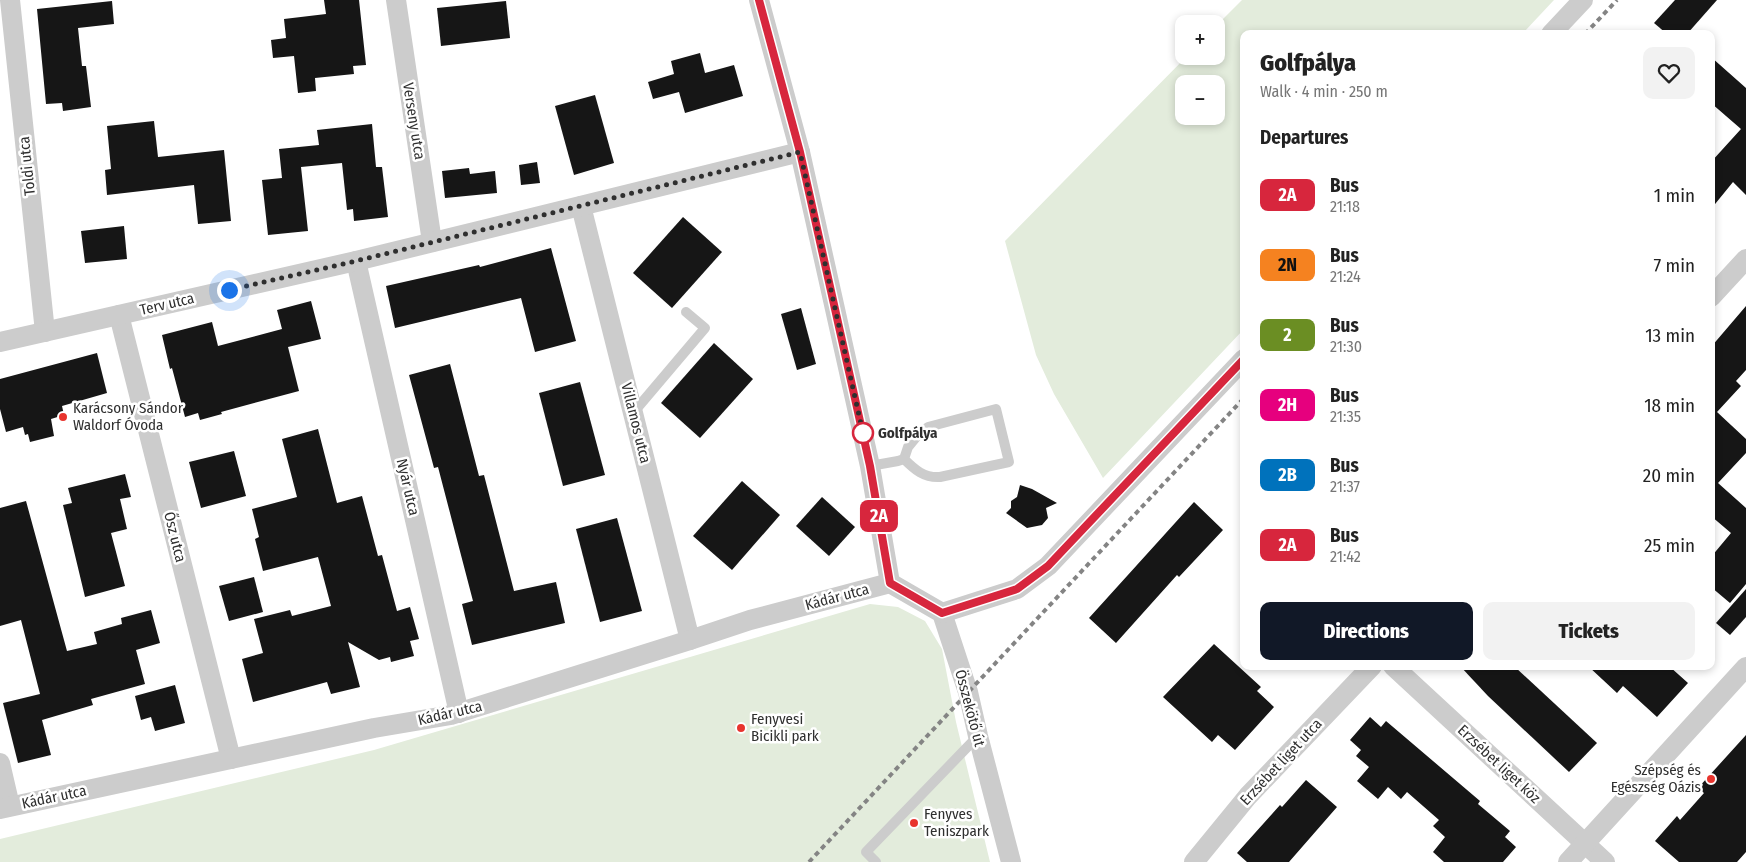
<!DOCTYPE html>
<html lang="en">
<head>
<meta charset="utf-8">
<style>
  body { margin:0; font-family:"Fira Sans Condensed",sans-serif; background:#f2f2f2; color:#222; height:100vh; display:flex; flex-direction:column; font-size:19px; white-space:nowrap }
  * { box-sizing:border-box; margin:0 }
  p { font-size:16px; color:#767676 }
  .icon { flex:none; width:28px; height:28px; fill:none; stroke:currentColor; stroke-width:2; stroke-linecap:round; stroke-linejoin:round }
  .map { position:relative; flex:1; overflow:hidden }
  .sheet { position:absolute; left:1240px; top:30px; width:475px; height:640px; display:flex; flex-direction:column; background:#fff; border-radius:10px; box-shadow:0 2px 8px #0003 }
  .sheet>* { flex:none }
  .badge { padding:0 10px; border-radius:8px; font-size:18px; line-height:32px }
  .controls { position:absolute; left:1175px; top:15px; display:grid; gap:10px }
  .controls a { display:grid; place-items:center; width:50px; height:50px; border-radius:10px; background:#fff; box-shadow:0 2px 8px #0003; font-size:25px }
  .you { position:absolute; width:25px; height:25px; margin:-12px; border:4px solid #fff; border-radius:50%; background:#1a73e8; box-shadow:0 0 0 8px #1a73e833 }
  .map>.badge { position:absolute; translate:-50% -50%; box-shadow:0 0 0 2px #fff }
  h2 { padding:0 20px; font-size:19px; line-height:45px }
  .round { display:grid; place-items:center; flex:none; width:52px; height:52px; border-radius:10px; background:#f2f2f2 }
  .summary { display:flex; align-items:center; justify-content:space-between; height:85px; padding:0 20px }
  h1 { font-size:24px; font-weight:800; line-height:38px }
  .primary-button { display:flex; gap:10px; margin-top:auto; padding:10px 20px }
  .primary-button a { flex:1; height:58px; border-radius:10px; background:#111827; color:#fff; font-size:20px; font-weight:800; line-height:58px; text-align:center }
  .primary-button a+a { background:#f2f2f2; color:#222 }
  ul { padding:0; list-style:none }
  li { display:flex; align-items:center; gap:15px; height:70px; padding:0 20px }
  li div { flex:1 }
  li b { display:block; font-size:19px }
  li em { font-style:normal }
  li .badge { min-width:55px; font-weight:700; text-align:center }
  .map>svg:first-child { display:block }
  .green { fill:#e3ecdc; fill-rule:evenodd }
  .building { fill:#161616 }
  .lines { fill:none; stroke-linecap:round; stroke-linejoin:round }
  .service { stroke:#ccc; stroke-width:10 }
  .minor { stroke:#ccc; stroke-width:20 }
  .rail { stroke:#848484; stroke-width:4; stroke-dasharray:5 4; stroke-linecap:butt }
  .line-casing { stroke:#fff; stroke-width:11 }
  .line { stroke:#d7263d; stroke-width:8 }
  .walk { stroke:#2f2f2f; stroke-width:5; stroke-dasharray:0 9 }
  .poi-dot { fill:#e8342e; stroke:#fff; stroke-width:2 }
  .stop-dot { fill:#fff; stroke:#d7263d; stroke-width:2.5 }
  .labels { text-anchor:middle; stroke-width:5; stroke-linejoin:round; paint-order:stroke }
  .street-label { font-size:15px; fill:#2f2f2f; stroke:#fff }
  .poi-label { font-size:15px; fill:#2f2f2f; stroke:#fff; text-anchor:start }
  .stop-label { font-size:15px; font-weight:bold; fill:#2f2f2f; stroke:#fff; text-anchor:start }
</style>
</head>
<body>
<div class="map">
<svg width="1746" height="862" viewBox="0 0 1746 862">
  <rect width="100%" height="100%" fill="#fff"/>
  <g class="green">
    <path d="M1242,0H1554L1522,34H1244V329L1103,478L1054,394L1036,355L1005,241L1187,56H1216V26ZM1184,84H1216V116H1184Z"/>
    <path d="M870,604L898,607L925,621L942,649L956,722L990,862H0V839L374,750Z"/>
  </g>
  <g class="building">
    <path d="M324,0H359L366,65L353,66L354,74L315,78L316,91L298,93L294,56L273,58L271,40L286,38L284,19L326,14Z"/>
    <path d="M1675,0H1717L1687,34H1667L1654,23Z"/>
    <path d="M112,1L114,24L78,28L82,66H86L91,107L63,111L62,103L46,104L37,9Z"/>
    <path d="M506,1L510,38L441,46L437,8Z"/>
    <path d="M700,53L705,73L734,65L743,96L685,113L679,92L653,99L648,82L674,74L671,61Z"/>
    <path d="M1711,57L1746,88V195L1733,182L1711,209V162L1741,129L1711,103Z"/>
    <path d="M595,95L614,163L574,175L555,106Z"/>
    <path d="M154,121L158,157L224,150L231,221L198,224L194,185L107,195L105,170L111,169L107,126Z"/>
    <path d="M372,124L376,167H382L388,217L354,221L353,209L347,210L342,163L301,167L308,231L268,235L262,180L282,178L279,149L319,145L317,130Z"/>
    <path d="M537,162L540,183L521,185L519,165Z"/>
    <path d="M469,168L470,174L495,171L497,193L445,198L442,171Z"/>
    <path d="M683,217L722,252L672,308L633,273Z"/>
    <path d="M124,226L127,259L85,263L81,231Z"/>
    <path d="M551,248L576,341L535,352L521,298L395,328L386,286L479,265L480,267Z"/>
    <path d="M311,301L321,339L288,347L299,391L221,412L222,414L200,420L198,413L185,417L172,368L170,369L162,335L212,322L218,346L282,329L277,310Z"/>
    <path d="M1746,306V370L1736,381L1741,386L1717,412L1746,439V453L1718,483L1746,508V584L1730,603L1711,587V557L1731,533L1711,516V347Z"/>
    <path d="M801,308L816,364L797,370L781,314Z"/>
    <path d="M714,343L753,379L700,438L661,403Z"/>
    <path d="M97,353L107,393L62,406L64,415L51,419L54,436L30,442L28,434L25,435L23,427L6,432L0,409V379Z"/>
    <path d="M450,364L479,476L484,475L514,591L556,582L565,623L472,645L462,604L473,601L438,467L434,468L409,375Z"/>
    <path d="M580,382L605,475L563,486L539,393Z"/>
    <path d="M318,429L337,503L362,496L378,556L382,555L397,611L410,607L419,639L410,641L414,656L391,662L390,657L379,660L348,642L360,687L331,694L327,682L253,702L242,659L263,653L254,619L290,610L292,616L331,606L318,557L263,571L255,539L259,537L252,509L297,497L282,439Z"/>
    <path d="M234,451L246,496L201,508L189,462Z"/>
    <path d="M125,474L131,497L120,499L127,529L111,533L125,586L85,597L63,505L72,503L68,488Z"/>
    <path d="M742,481L780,515L732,570L693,536Z"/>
    <path d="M1020,485L1032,489L1057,503L1046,508L1048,518L1042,525L1027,528L1006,513L1011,508V501L1017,497Z"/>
    <path d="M822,497L855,527L829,556L796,526Z"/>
    <path d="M26,501L67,651L97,644L94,632L122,624L121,618L151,610L160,643L136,650L145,684L91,699L93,705L42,720L51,755L18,763L3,703L40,694L21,620L0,626V508Z"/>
    <path d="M1194,502L1223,530L1179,577L1177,575L1116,643L1089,618Z"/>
    <path d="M617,518L642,611L600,622L576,529Z"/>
    <path d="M254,577L263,612L229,621L219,586Z"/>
    <path d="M1746,589V617L1730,635L1716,623Z"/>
    <path d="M1214,644L1261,687L1257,691L1274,707L1235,750L1218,735L1212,742L1163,697Z"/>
    <path d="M1460,666H1514L1597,743L1569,772L1488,696Z"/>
    <path d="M1588,666H1669L1688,683L1657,717L1623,686L1617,693Z"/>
    <path d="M175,685L185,723L155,731L151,717L141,720L135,696Z"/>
    <path d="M1370,717L1381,727L1386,721L1480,801L1478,804L1510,831L1505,837L1516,847L1503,862H1444L1433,852L1445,837L1433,826L1439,820L1407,792L1401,799L1388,787L1378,799L1357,781L1369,767L1356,756L1361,750L1350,740Z"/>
    <path d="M1746,735V852L1737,862H1679L1655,841L1677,816L1680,820L1704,793L1698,788Z"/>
    <path d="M1306,780L1337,807L1289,862H1247L1237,853L1280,805L1282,807Z"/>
  </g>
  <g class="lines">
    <g class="service">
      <path d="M996,409L1009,462L940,477C924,478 915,470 904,459L908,447L917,436L928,427Z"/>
      <path d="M633,413L705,328L686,312"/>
      <path d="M870,466L898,461L904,459"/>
      <path d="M876,862L866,852L978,736"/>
    </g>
    <g class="minor">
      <path d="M10,0L45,332"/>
      <path d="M396,0L432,242"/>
      <path d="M759,0L800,152L870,466L890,583"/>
      <path d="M1551,34L1583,0"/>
      <path d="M581,206L690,640"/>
      <path d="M356,261L459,713"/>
      <path d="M1711,297L1746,259"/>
      <path d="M119,315L231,759"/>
      <path d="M0,342L356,261L800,152"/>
      <path d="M890,583L942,613L968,692L978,736L1011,862"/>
      <path d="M942,613L1017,589L1048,566L1244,359"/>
      <path d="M1393,666L1605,862"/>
      <path d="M0,763L10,806"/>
      <path d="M0,809L374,728L451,715L690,640L750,620L890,583"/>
      <path d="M1194,862L1248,796L1372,666"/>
      <path d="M1568,862L1746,667"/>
    </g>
    <g class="rail">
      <path d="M1585,34L1617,0"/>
      <path d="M809,862L1244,398"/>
    </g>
  </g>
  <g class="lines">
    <g class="line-casing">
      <path id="line" d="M759,0L800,152L870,466L890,583L942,613L1017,589L1048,566L1244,359"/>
    </g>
    <use href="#line" class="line"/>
    <path class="walk" d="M229,290L356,261L800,152L863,433"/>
  </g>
  <g class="poi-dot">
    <circle cx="63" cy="417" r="5"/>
    <circle cx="741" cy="728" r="5"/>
    <circle cx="1711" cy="779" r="5"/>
    <circle cx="914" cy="823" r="5"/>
  </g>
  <circle class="stop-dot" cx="863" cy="433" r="10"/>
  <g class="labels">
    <g class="street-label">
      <text transform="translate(414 121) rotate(81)" y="5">Verseny utca</text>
      <text transform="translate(27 166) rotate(-96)" y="5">Toldi utca</text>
      <text transform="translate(167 304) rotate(-13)" y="5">Terv utca</text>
      <text transform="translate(636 423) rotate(76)" y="5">Villamos utca</text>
      <text transform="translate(408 487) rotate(77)" y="5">Nyár utca</text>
      <text transform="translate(175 537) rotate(76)" y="5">Ősz utca</text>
      <text transform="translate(837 597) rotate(-15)" y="5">Kádár utca</text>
      <text transform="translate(970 708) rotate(75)" y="5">Összekötő út</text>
      <text transform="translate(450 713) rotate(-13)" y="5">Kádár utca</text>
      <text transform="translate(1281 762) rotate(-47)" y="5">Erzsébet liget utca</text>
      <text transform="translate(1499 764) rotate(43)" y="5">Erzsébet liget köz</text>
      <text transform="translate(54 797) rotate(-12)" y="5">Kádár utca</text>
    </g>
    <g class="poi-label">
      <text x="73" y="413">Karácsony Sándor<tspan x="73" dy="17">Waldorf Óvoda</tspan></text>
      <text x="751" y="724">Fenyvesi<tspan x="751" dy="17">Bicikli park</tspan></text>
      <text x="1701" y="775" text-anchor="end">Szépség és<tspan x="1701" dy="17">Egészség Oázis</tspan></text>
      <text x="924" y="819">Fenyves<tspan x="924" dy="17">Teniszpark</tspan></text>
    </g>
    <g class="stop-label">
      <text x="878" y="438">Golfpálya</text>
    </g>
  </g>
</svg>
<div class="controls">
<a>+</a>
<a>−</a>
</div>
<div class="you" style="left:229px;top:290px"></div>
<b class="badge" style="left:879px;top:516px;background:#d7263d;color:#fff">2A</b>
<section class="sheet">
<div class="summary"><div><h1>Golfpálya</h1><p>Walk · 4 min · 250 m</p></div><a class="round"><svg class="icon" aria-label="heart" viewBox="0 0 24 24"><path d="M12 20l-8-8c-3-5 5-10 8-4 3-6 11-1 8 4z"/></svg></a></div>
<h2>Departures</h2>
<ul>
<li><span class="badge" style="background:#d7263d;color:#fff">2A</span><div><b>Bus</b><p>21:18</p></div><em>1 min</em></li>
<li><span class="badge" style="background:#f58220;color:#111">2N</span><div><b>Bus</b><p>21:24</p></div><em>7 min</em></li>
<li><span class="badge" style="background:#6b8e23;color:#fff">2</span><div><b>Bus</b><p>21:30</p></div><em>13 min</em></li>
<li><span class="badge" style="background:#e6007e;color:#fff">2H</span><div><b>Bus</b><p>21:35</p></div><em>18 min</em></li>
<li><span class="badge" style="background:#0072bc;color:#fff">2B</span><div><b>Bus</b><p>21:37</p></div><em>20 min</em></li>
<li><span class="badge" style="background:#d7263d;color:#fff">2A</span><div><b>Bus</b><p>21:42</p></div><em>25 min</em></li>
</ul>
<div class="primary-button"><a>Directions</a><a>Tickets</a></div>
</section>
</div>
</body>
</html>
